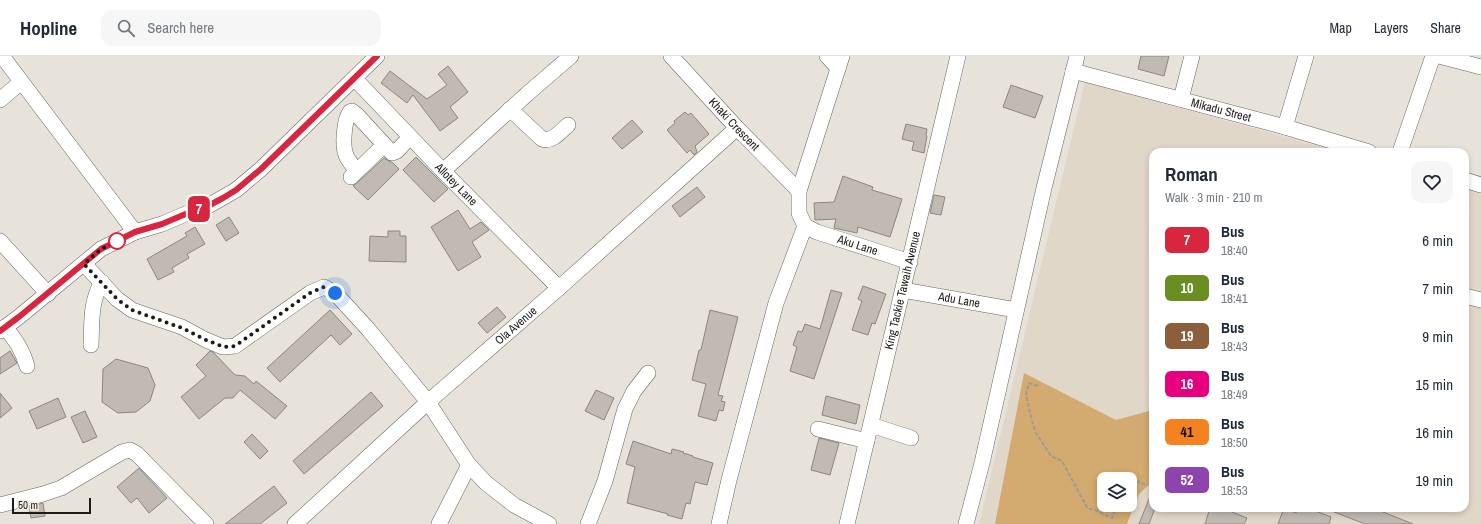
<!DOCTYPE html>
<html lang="en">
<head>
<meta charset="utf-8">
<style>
  body { margin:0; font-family:"Archivo Narrow",sans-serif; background:#f6f6f7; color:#1f2937; height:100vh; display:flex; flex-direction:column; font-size:15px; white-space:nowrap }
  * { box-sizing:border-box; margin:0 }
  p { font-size:13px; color:#747a83 }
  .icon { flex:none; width:22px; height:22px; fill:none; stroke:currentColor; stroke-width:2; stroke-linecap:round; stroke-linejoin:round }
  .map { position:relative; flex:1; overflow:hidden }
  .details { position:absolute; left:1149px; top:92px; width:320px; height:364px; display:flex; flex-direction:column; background:#fff; border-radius:12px; box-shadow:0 2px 6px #0003 }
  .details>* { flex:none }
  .badge { padding:0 8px; border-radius:6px; font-size:14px; line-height:26px }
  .controls { position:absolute; left:1097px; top:416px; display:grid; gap:8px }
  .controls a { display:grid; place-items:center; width:40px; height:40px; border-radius:8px; background:#fff; box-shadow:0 2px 6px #0003; font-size:20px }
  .scale { position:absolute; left:12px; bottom:10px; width:79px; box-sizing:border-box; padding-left:4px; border:2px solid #1d1b18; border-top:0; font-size:11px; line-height:14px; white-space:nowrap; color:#1d1b18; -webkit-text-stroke:3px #f5efe7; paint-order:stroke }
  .you { position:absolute; width:20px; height:20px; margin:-10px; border:3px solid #fff; border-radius:50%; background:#1a73e8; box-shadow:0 0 0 6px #1a73e833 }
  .map>.badge { position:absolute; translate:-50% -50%; box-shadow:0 0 0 2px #fff }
  .round { display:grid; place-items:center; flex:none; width:42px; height:42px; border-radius:12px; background:#f6f6f7 }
  .overview { display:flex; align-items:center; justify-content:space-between; height:68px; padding:0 16px }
  h1 { font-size:19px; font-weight:700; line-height:30px }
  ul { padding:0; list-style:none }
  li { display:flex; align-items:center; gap:12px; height:48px; padding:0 16px }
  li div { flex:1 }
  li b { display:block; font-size:15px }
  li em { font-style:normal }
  li .badge { min-width:44px; font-weight:700; text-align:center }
  header { display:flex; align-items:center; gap:24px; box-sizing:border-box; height:56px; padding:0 20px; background:#fff; border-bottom:1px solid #e0e1e3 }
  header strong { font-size:19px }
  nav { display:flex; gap:22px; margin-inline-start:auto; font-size:14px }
  .search { width:280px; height:36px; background:#f6f6f7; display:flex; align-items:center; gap:10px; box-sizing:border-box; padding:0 14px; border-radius:12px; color:#747a83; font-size:15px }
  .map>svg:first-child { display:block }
  .built { fill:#e1d7c9; fill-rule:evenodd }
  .green { fill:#d3aa6f; fill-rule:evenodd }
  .building { fill:#c0bab3; stroke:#8b867f }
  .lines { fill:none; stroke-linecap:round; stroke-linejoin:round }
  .minor-casing { stroke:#6a655e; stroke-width:16 }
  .path { stroke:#9f9b95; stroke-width:2; stroke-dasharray:4 2; stroke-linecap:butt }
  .minor { stroke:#fff; stroke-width:15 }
  .line-casing { stroke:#fff; stroke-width:9 }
  .line { stroke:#d7263d; stroke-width:6 }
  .walk { stroke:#1d1b18; stroke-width:4; stroke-dasharray:0 7.2 }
  .stop-dot { fill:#fff; stroke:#d7263d; stroke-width:2 }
  .labels { text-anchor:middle; stroke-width:4; stroke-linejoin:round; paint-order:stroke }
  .street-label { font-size:12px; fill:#1d1b18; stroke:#f5efe7 }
</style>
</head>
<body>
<header>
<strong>Hopline</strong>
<div class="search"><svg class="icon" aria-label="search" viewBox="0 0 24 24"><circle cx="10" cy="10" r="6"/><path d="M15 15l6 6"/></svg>Search here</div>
<nav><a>Map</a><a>Layers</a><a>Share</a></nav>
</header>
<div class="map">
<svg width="1481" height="468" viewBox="0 0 1481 468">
  <rect width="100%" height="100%" fill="#e7e2da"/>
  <path class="built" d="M1085,26L1340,96H1153V452H1465V130L1481,134V468H979ZM1104,423H1130V449H1104Z"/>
  <path class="green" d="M1024,317L1116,364L1153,354V425L1139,438L1127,468H995ZM1104,423H1130V449H1104Z"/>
  <g class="building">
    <path d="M1141,0H1169L1164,20L1138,13Z"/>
    <path d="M448,10L468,36L450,51L458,62L440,75L413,39L407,47L381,27L390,15L427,43L447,29L438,18Z"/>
    <path d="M1011,29L1043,40L1035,62L1003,51Z"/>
    <path d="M685,56L688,59L691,57L709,78L695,90L697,96L694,99L690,94L687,97L667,74L675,67L674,65Z"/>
    <path d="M632,64L643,76L622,93L612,82Z"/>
    <path d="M906,68L927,73L926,79L927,80L924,97L912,94L914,86L902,83Z"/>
    <path d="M416,101L448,133L434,146L403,114Z"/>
    <path d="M384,102L390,106H392L399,113L368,144L353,130L357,127Z"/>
    <path d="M843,120L873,131L872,134L902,143L890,181L858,171L857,177L834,172L836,163L815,164L814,147L834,146Z"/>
    <path d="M697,131L705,141L680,161L672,150Z"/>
    <path d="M934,139L945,141L941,159L930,157Z"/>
    <path d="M458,154L470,173L481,166L489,174L472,186L481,201L458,215L431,171Z"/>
    <path d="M229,161L239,177L226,185L216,169Z"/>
    <path d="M195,171L205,188L187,198L189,202L172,212L174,216L158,224L147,203L187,180L185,177Z"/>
    <path d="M388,175H400V180H406V206L369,205L370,180L388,181Z"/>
    <path d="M863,230L886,238L875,268L872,267L868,279L852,274L862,245L858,243Z"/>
    <path d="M831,234L842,237L814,323L790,315L797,291L793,289L798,275L802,276L805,268L820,273Z"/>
    <path d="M497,251L506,261L487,277L478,267Z"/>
    <path d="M330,254L352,278L340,289L331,279L280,326L267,312Z"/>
    <path d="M710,254L738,261L718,339L723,340L721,345L725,346L723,355L719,354L716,365L698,360L706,328L692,324L699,294H701Z"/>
    <path d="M10,295L17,307L0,318V302Z"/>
    <path d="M210,295L213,296L235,319L245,320L254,328L256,325L287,350L275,363L240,334L233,342H225L199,363L181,341L206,320L196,309Z"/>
    <path d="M116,303L148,312L155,329L150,345L136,356L118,357L102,346L103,313Z"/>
    <path d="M596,334L614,342L604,364L585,355Z"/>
    <path d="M371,336L383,350L304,418L293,405Z"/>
    <path d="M0,337L12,352L0,362Z"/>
    <path d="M826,340L860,349L856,368L822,359Z"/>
    <path d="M58,342L66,361L37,373L29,355Z"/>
    <path d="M85,355L97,381L83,387L71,361Z"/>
    <path d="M252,378L268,395L260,403L244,386Z"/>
    <path d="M819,382L839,387L830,419L811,414Z"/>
    <path d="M633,385L671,398L672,393L684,396L683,397L693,400V401L713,407L707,429L695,426L690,448L686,447L682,463L667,459L668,458L627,447L635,411L626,408Z"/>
    <path d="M139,412L167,442L149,457L137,442L131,447L117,431Z"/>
    <path d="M274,430L287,447L260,468H225Z"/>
    <path d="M1153,433V452H1155L1149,468H1139Z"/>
    <path d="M43,447L45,460L31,462L29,451Z"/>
    <path d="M1210,452H1222L1247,462L1244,468H1205Z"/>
    <path d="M1284,452L1296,457L1298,452H1308L1331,461L1329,468H1278Z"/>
    <path d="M1324,452H1373L1413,468H1365Z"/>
  </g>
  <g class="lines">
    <g class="minor-casing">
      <g id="minor">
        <path d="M2,0L135,176"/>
        <path id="s1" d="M671,0L737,72L799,135"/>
        <path d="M827,0L838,12"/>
        <path d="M1439,0L1481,11"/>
        <path id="s2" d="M1073,15L1285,71L1369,96"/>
        <path id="s3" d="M355,23L443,115L559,232"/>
        <path d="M1181,43L1192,0"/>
        <path d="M0,44L21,26"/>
        <path d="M510,53L542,83C552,87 561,75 568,69"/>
        <path d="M1285,71L1306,0"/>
        <path d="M1400,96L1433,0"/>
        <path d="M357,115C353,110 348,105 346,99C342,90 344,64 350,56L352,55L357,59L392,97L397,95L410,81"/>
        <path d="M443,115L526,39L571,0"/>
        <path d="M351,121L384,89"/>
        <path d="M1465,124L1481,129"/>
        <path id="s4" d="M805,170L817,176L910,206"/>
        <path d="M0,185L48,238"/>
        <path d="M84,208L117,243L132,254L182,271L206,284L223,291L235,290L310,237L324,231L335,237L368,273L428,346L469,409L486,427L514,449L549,468"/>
        <path id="s5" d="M903,234L1016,254"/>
        <path d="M1465,240L1481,244"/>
        <path d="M5,271C16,285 22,293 27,310"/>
        <path d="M0,275L20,260L101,193L135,176L162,168L195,154L208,150L236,134L261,113L377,0"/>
        <path d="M91,289C92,267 90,246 102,226"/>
        <path d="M871,369L911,382"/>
        <path d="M818,373L867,385"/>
        <path d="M0,449L43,438L61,432L122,396L130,394L137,398L206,468"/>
        <path id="s6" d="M295,468L428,346L559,232L737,72"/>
        <path d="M439,468L469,409"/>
        <path d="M588,468L605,425L625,353L634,335L648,317"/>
        <path d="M719,468L729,424L776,247L805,170L799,157V135L842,0"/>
        <path id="s7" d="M847,468L958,0"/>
        <path d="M966,468L982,407L1044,132L1077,0"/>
      </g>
    </g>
    <g class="path">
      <path d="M1038,330L1029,327L1026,339L1032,365L1036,377L1051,400L1062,405L1088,453H1093L1112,462L1115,453L1119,449"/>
      <path d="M1130,437L1139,425L1147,430"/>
    </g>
    <use href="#minor" class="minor"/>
  </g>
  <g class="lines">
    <g class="line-casing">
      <path id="line" d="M0,275L20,260L101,193L135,176L162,168L195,154L208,150L223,142L236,134L261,113L377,0"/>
    </g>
    <use href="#line" class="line"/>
    <path class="walk" d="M117,185L101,193L84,208L117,243L132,254L182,272L206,284L224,291L235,290L310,237L324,231L335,237"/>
  </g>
  <circle class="stop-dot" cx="117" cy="185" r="8"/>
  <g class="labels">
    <g class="street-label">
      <text dy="4" stroke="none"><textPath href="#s2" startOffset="153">Mikadu Street</textPath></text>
      <text dy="4" stroke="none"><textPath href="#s1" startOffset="93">Khaki Crescent</textPath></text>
      <text dy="4" stroke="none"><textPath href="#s3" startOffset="146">Allotey Lane</textPath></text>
      <text dy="4" stroke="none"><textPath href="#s4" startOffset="56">Aku Lane</textPath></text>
      <text dy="4" stroke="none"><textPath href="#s7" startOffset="240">King Tackie Tawaih Avenue</textPath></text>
      <text dy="4" stroke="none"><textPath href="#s5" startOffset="57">Adu Lane</textPath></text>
      <text dy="4" stroke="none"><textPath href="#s6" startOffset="297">Ola Avenue</textPath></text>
    </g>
  </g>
</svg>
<div class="controls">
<a><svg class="icon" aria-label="layers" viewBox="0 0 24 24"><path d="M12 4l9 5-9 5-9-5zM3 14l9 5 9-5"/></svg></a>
</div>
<div class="scale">50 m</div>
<div class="you" style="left:335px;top:237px"></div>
<b class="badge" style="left:199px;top:153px;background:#d7263d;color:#fff">7</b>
<section class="details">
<div class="overview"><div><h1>Roman</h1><p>Walk · 3 min · 210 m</p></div><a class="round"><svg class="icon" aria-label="heart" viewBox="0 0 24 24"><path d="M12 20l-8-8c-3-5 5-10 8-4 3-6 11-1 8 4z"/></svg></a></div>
<ul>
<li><span class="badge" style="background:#d7263d;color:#fff">7</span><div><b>Bus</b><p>18:40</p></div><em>6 min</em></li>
<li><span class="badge" style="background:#6b8e23;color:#fff">10</span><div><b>Bus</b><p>18:41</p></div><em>7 min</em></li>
<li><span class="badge" style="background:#8b5e3c;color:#fff">19</span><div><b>Bus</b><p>18:43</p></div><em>9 min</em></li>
<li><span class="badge" style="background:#e6007e;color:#fff">16</span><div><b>Bus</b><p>18:49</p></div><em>15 min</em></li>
<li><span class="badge" style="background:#f58220;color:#111">41</span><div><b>Bus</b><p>18:50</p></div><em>16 min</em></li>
<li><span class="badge" style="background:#8e44ad;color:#fff">52</span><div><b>Bus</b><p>18:53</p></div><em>19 min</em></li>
</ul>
</section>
</div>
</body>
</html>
